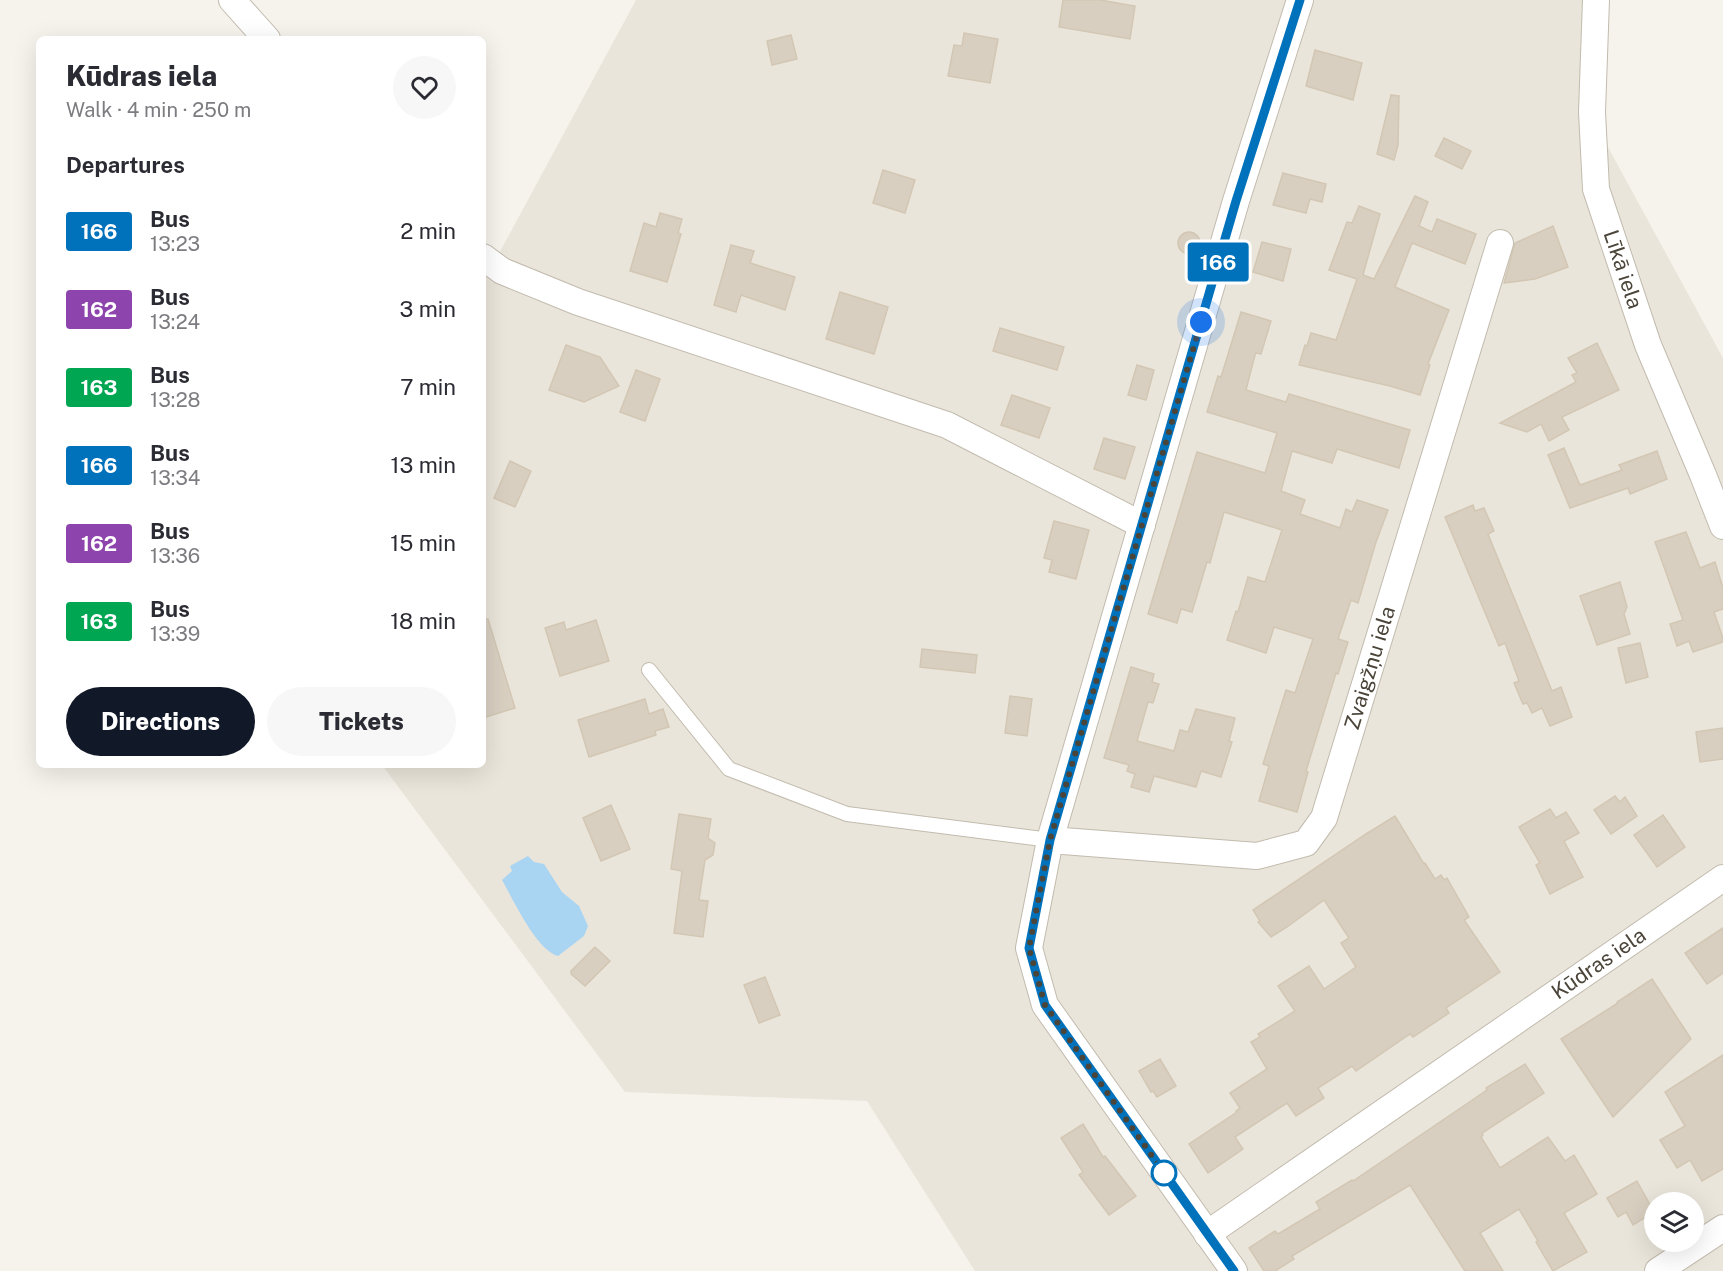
<!DOCTYPE html>
<html lang="en">
<head>
<meta charset="utf-8">
<style>
  body { margin:0; font-family:"Public Sans",sans-serif; background:#f7f7f7; color:#2b2b33; height:100vh; display:flex; flex-direction:column; font-size:22px; white-space:nowrap }
  * { box-sizing:border-box; margin:0 }
  p { font-size:20px; color:#7c7c81 }
  .icon { flex:none; width:33px; height:33px; fill:none; stroke:currentColor; stroke-width:2; stroke-linecap:round; stroke-linejoin:round }
  .map { position:relative; flex:1; overflow:hidden }
  .side { position:absolute; left:36px; top:36px; width:450px; height:732px; display:flex; flex-direction:column; background:#fff; border-radius:9px; box-shadow:0 6px 24px #0002 }
  .side>* { flex:none }
  .badge { padding:0 12px; border-radius:4px; font-size:21px; line-height:39px }
  .controls { position:absolute; left:1644px; top:1192px; display:grid; gap:12px }
  .controls a { display:grid; place-items:center; width:60px; height:60px; border-radius:50%; background:#fff; box-shadow:0 6px 24px #0002; font-size:30px }
  .you { position:absolute; width:30px; height:30px; margin:-15px; border:4px solid #fff; border-radius:50%; background:#1a73e8; box-shadow:0 0 0 9px #1a73e833 }
  .map>.badge { position:absolute; translate:-50% -50%; box-shadow:0 0 0 3px #fff }
  h2 { padding:0 30px; font-size:22px; line-height:54px }
  .round { display:grid; place-items:center; flex:none; width:63px; height:63px; border-radius:32px; background:#f7f7f7 }
  .summary { display:flex; align-items:center; justify-content:space-between; height:102px; padding:0 30px }
  h1 { font-size:28px; font-weight:800; line-height:45px }
  .action { display:flex; gap:12px; margin-top:auto; padding:12px 30px }
  .action a { flex:1; height:69px; border-radius:36px; background:#111827; color:#fff; font-size:24px; font-weight:800; line-height:69px; text-align:center }
  .action a+a { background:#f7f7f7; color:#2b2b33 }
  ul { padding:0; list-style:none }
  li { display:flex; align-items:center; gap:18px; height:78px; padding:0 30px }
  li div { flex:1 }
  li b { display:block; font-size:22px }
  li em { font-style:normal }
  li .badge { min-width:66px; font-weight:700; text-align:center }
  .map>svg:first-child { display:block }
  .residential { fill:#eae5da; fill-rule:evenodd }
  .water { fill:#a9d4f2 }
  .building { fill:#d8cfc1; stroke:#d3c7b4; stroke-width:1.5 }
  .lines { fill:none; stroke-linecap:round; stroke-linejoin:round }
  .lane-casing { stroke:#c2bbae; stroke-width:16 }
  .street-casing { stroke:#c2bbae; stroke-width:28 }
  .lane { stroke:#fff; stroke-width:14 }
  .street { stroke:#fff; stroke-width:26 }
  .line-casing { stroke:#fff; stroke-width:14 }
  .line { stroke:#0072bc; stroke-width:9 }
  .walk { stroke:#4b4439; stroke-width:6; stroke-dasharray:0 10.8 }
  .stop-dot { fill:#fff; stroke:#0072bc; stroke-width:3 }
  .labels { text-anchor:middle; stroke-width:6; stroke-linejoin:round; paint-order:stroke }
  .street-label { font-size:21px; fill:#4b4439; stroke:#fff }
</style>
</head>
<body>
<div class="map">
<svg width="1723" height="1271" viewBox="0 0 1723 1271">
  <rect width="100%" height="100%" fill="#f6f3ec"/>
  <path class="residential" d="M636,0H1601L1591,116L1723,358V1271H975L867,1101L625,1092L382,765H483V283ZM1654,1203H1694V1242H1654Z"/>
  <path class="water" d="M528,856L534,862L544,864L562,892L579,906L588,926L584,936L558,956C536,950 513,899 502,880L512,871L510,866Z"/>
  <g class="building">
    <path d="M1063,0H1100L1135,6L1130,39L1059,27Z"/>
    <path d="M964,33L998,39L990,83L948,76L954,45L962,46Z"/>
    <path d="M791,35L797,59L772,65L767,41Z"/>
    <path d="M1315,50L1362,63L1353,100L1306,86Z"/>
    <path d="M1391,95L1399,96L1398,145L1394,160L1377,154Z"/>
    <path d="M1444,138L1471,151L1462,169L1435,156Z"/>
    <path d="M883,170L915,180L905,213L873,203Z"/>
    <path d="M1283,173L1326,184L1322,202L1310,199L1306,213L1273,205Z"/>
    <path d="M1415,196L1428,202L1419,226L1432,232L1437,219L1476,234L1465,264L1412,243L1395,287L1449,310L1428,364L1430,365L1420,395L1390,386L1299,365L1305,345L1307,346L1311,333L1336,340L1357,279L1329,270L1347,222L1352,223L1359,206L1380,214L1363,275L1374,279Z"/>
    <path d="M660,213L682,219L678,233L681,234L667,282L630,271L644,223L656,227Z"/>
    <path d="M1553,226L1568,267L1535,279L1504,283L1515,243Z"/>
    <circle cx="1189" cy="243" r="11"/>
    <path d="M1262,242L1291,249L1283,281L1253,272Z"/>
    <path d="M731,245L754,251L750,263L795,277L785,310L741,295L736,312L714,305Z"/>
    <path d="M840,292L888,307L874,354L826,339Z"/>
    <path d="M1241,312L1271,321L1261,354L1256,353L1255,355L1246,390L1286,402L1289,394L1410,430L1399,468L1337,449L1332,463L1292,451L1281,491L1305,500L1300,514L1340,528L1346,509L1352,512L1357,500L1388,510L1376,542L1358,603L1351,600L1338,639L1348,642L1338,674L1336,673L1306,771L1308,772L1297,812L1259,801L1269,766L1263,764L1286,690L1295,693L1313,639L1274,627L1266,653L1227,640L1236,611L1238,612L1248,577L1265,582L1282,530L1224,512L1210,563L1207,562L1192,612L1181,609L1177,623L1148,614L1197,452L1265,473L1277,433L1207,412L1218,376L1221,377Z"/>
    <path d="M1000,328L1064,347L1057,370L993,351Z"/>
    <path d="M1597,343L1619,390L1562,417L1569,430L1549,441L1541,424L1527,432L1500,423L1576,382L1572,375L1577,373L1568,358Z"/>
    <path d="M566,345L600,357L619,386L584,402L549,390Z"/>
    <path d="M1137,365L1154,370L1146,400L1128,395Z"/>
    <path d="M636,370L660,379L645,421L620,412Z"/>
    <path d="M1012,395L1050,408L1039,438L1001,425Z"/>
    <path d="M1104,438L1135,447L1125,479L1094,469Z"/>
    <path d="M1564,448L1580,485L1622,470L1619,465L1657,451L1667,479L1630,494L1628,488L1570,508L1548,455Z"/>
    <path d="M510,461L531,471L515,507L494,498Z"/>
    <path d="M1473,505L1475,511L1484,508L1494,531L1488,534L1552,691L1561,687L1572,717L1550,726L1542,708L1532,713L1527,703L1523,704L1514,683L1519,681L1505,643L1499,646L1445,517Z"/>
    <path d="M1054,521L1089,530L1076,579L1049,572L1052,560L1044,558Z"/>
    <path d="M1686,532L1700,568L1715,562L1723,588V609L1714,612L1723,638V642L1693,652L1689,641L1677,646L1670,624L1683,620L1655,542Z"/>
    <path d="M1620,582L1627,607L1624,614L1630,634L1597,645L1580,596Z"/>
    <path d="M483,619H488L515,708L483,718Z"/>
    <path d="M596,620L609,661L560,676L545,628L564,622L566,630Z"/>
    <path d="M1640,643L1648,677L1626,683L1618,648Z"/>
    <path d="M922,649L977,655L975,673L920,667Z"/>
    <path d="M1131,667L1154,674L1152,682L1159,684L1153,703L1148,702L1137,741L1174,751L1180,730L1188,732L1196,709L1235,718L1229,741L1232,742L1221,777L1201,771L1196,787L1154,776L1149,792L1131,787L1135,774L1127,771L1129,765L1104,758Z"/>
    <path d="M1010,696L1032,699L1027,736L1005,733Z"/>
    <path d="M645,699L649,714L663,709L669,727L655,731L656,735L589,757L578,720Z"/>
    <path d="M1723,728V759L1700,762L1696,732Z"/>
    <path d="M1615,796L1620,802L1625,797L1637,816L1611,834L1594,810Z"/>
    <path d="M611,805L630,849L601,861L583,818Z"/>
    <path d="M1550,809L1556,818L1566,812L1579,833L1564,841L1583,877L1550,894L1536,865L1540,863L1519,827Z"/>
    <path d="M679,814L711,819L708,838L715,843L713,855L705,860L699,900L708,901L703,937L674,933L682,871L671,869Z"/>
    <path d="M1663,815L1685,847L1657,867L1634,835Z"/>
    <path d="M1395,816L1424,864L1425,863L1435,879L1441,875L1444,880L1447,878L1469,917L1464,920L1500,972L1446,1008L1449,1013L1413,1037L1410,1034L1356,1071L1352,1066L1318,1088L1324,1098L1296,1116L1287,1103L1235,1137L1243,1149L1208,1173L1189,1144L1237,1112L1236,1111L1240,1108L1230,1093L1267,1069L1251,1042L1260,1037L1258,1034L1295,1011L1278,986L1309,966L1324,989L1356,967L1341,943L1349,938L1324,900L1287,927L1271,937L1258,922L1260,921L1253,910L1366,834Z"/>
    <path d="M1723,928V973L1707,984L1685,953Z"/>
    <path d="M595,947L610,961L585,986L571,974V971Z"/>
    <path d="M765,977L780,1015L759,1023L744,985Z"/>
    <path d="M1652,979L1691,1039L1613,1117L1561,1039L1618,1003L1617,1002Z"/>
    <path d="M1723,1055V1169L1702,1181L1690,1160L1677,1168L1660,1140L1685,1126L1665,1092Z"/>
    <path d="M1160,1059L1176,1086L1157,1097L1153,1091L1151,1092L1139,1071Z"/>
    <path d="M1525,1064L1544,1093L1482,1133L1483,1135L1481,1137L1500,1168L1548,1137L1565,1161L1574,1155L1597,1194L1564,1213L1587,1252L1553,1271L1536,1242L1538,1241L1519,1209L1480,1233L1503,1271H1465L1410,1185L1292,1256L1294,1259L1275,1271H1264L1249,1248L1275,1231L1278,1234L1320,1209L1316,1202L1352,1180L1353,1181L1487,1090L1486,1088Z"/>
    <path d="M1083,1124L1103,1157L1105,1156L1136,1196L1109,1215L1079,1175L1083,1172L1061,1138Z"/>
    <path d="M1637,1181L1654,1212L1633,1225L1626,1212L1618,1217L1607,1198Z"/>
  </g>
  <g class="lines">
    <g class="lane-casing">
      <path id="lane" d="M649,670L729,769L847,814L1050,840"/>
    </g>
    <g class="street-casing">
      <g id="street">
        <path d="M232,0L267,39"/>
        <path id="s1" d="M1596,0L1592,112L1596,189L1648,345L1703,475L1723,526"/>
        <path d="M483,257L502,271L578,302L947,425L1142,525"/>
        <path id="s2" d="M1050,840L1257,856L1306,843L1324,818L1500,243"/>
        <path id="s3" d="M1207,1234L1723,878"/>
        <path d="M1234,1271L1045,1005L1029,948L1050,840L1236,201L1300,0"/>
        <path d="M1658,1271L1723,1228"/>
      </g>
    </g>
    <use href="#lane" class="lane"/>
    <use href="#street" class="street"/>
  </g>
  <g class="lines">
    <g class="line-casing">
      <path id="line" d="M1234,1271L1045,1005L1029,948L1050,840L1236,201L1300,0"/>
    </g>
    <use href="#line" class="line"/>
    <path class="walk" d="M1164,1173L1167,1177L1045,1005L1029,948L1050,840L1201,322"/>
  </g>
  <circle class="stop-dot" cx="1164" cy="1173" r="12"/>
  <g class="labels">
    <g class="street-label">
      <text dy="7" stroke="none"><textPath href="#s1" startOffset="274">Līkā iela</textPath></text>
      <text dy="7" stroke="none"><textPath href="#s2" startOffset="446">Zvaigžņu iela</textPath></text>
      <text dy="7" stroke="none"><textPath href="#s3" startOffset="476">Kūdras iela</textPath></text>
    </g>
  </g>
</svg>
<div class="controls">
<a><svg class="icon" aria-label="layers" viewBox="0 0 24 24"><path d="M12 4l9 5-9 5-9-5zM3 14l9 5 9-5"/></svg></a>
</div>
<div class="you" style="left:1201px;top:322px"></div>
<b class="badge" style="left:1218px;top:262px;background:#0072bc;color:#fff">166</b>
<section class="side">
<div class="summary"><div><h1>Kūdras iela</h1><p>Walk · 4 min · 250 m</p></div><a class="round"><svg class="icon" aria-label="heart" viewBox="0 0 24 24"><path d="M12 20l-8-8c-3-5 5-10 8-4 3-6 11-1 8 4z"/></svg></a></div>
<h2>Departures</h2>
<ul>
<li><span class="badge" style="background:#0072bc;color:#fff">166</span><div><b>Bus</b><p>13:23</p></div><em>2 min</em></li>
<li><span class="badge" style="background:#8e44ad;color:#fff">162</span><div><b>Bus</b><p>13:24</p></div><em>3 min</em></li>
<li><span class="badge" style="background:#00a651;color:#fff">163</span><div><b>Bus</b><p>13:28</p></div><em>7 min</em></li>
<li><span class="badge" style="background:#0072bc;color:#fff">166</span><div><b>Bus</b><p>13:34</p></div><em>13 min</em></li>
<li><span class="badge" style="background:#8e44ad;color:#fff">162</span><div><b>Bus</b><p>13:36</p></div><em>15 min</em></li>
<li><span class="badge" style="background:#00a651;color:#fff">163</span><div><b>Bus</b><p>13:39</p></div><em>18 min</em></li>
</ul>
<div class="action"><a>Directions</a><a>Tickets</a></div>
</section>
</div>
</body>
</html>
